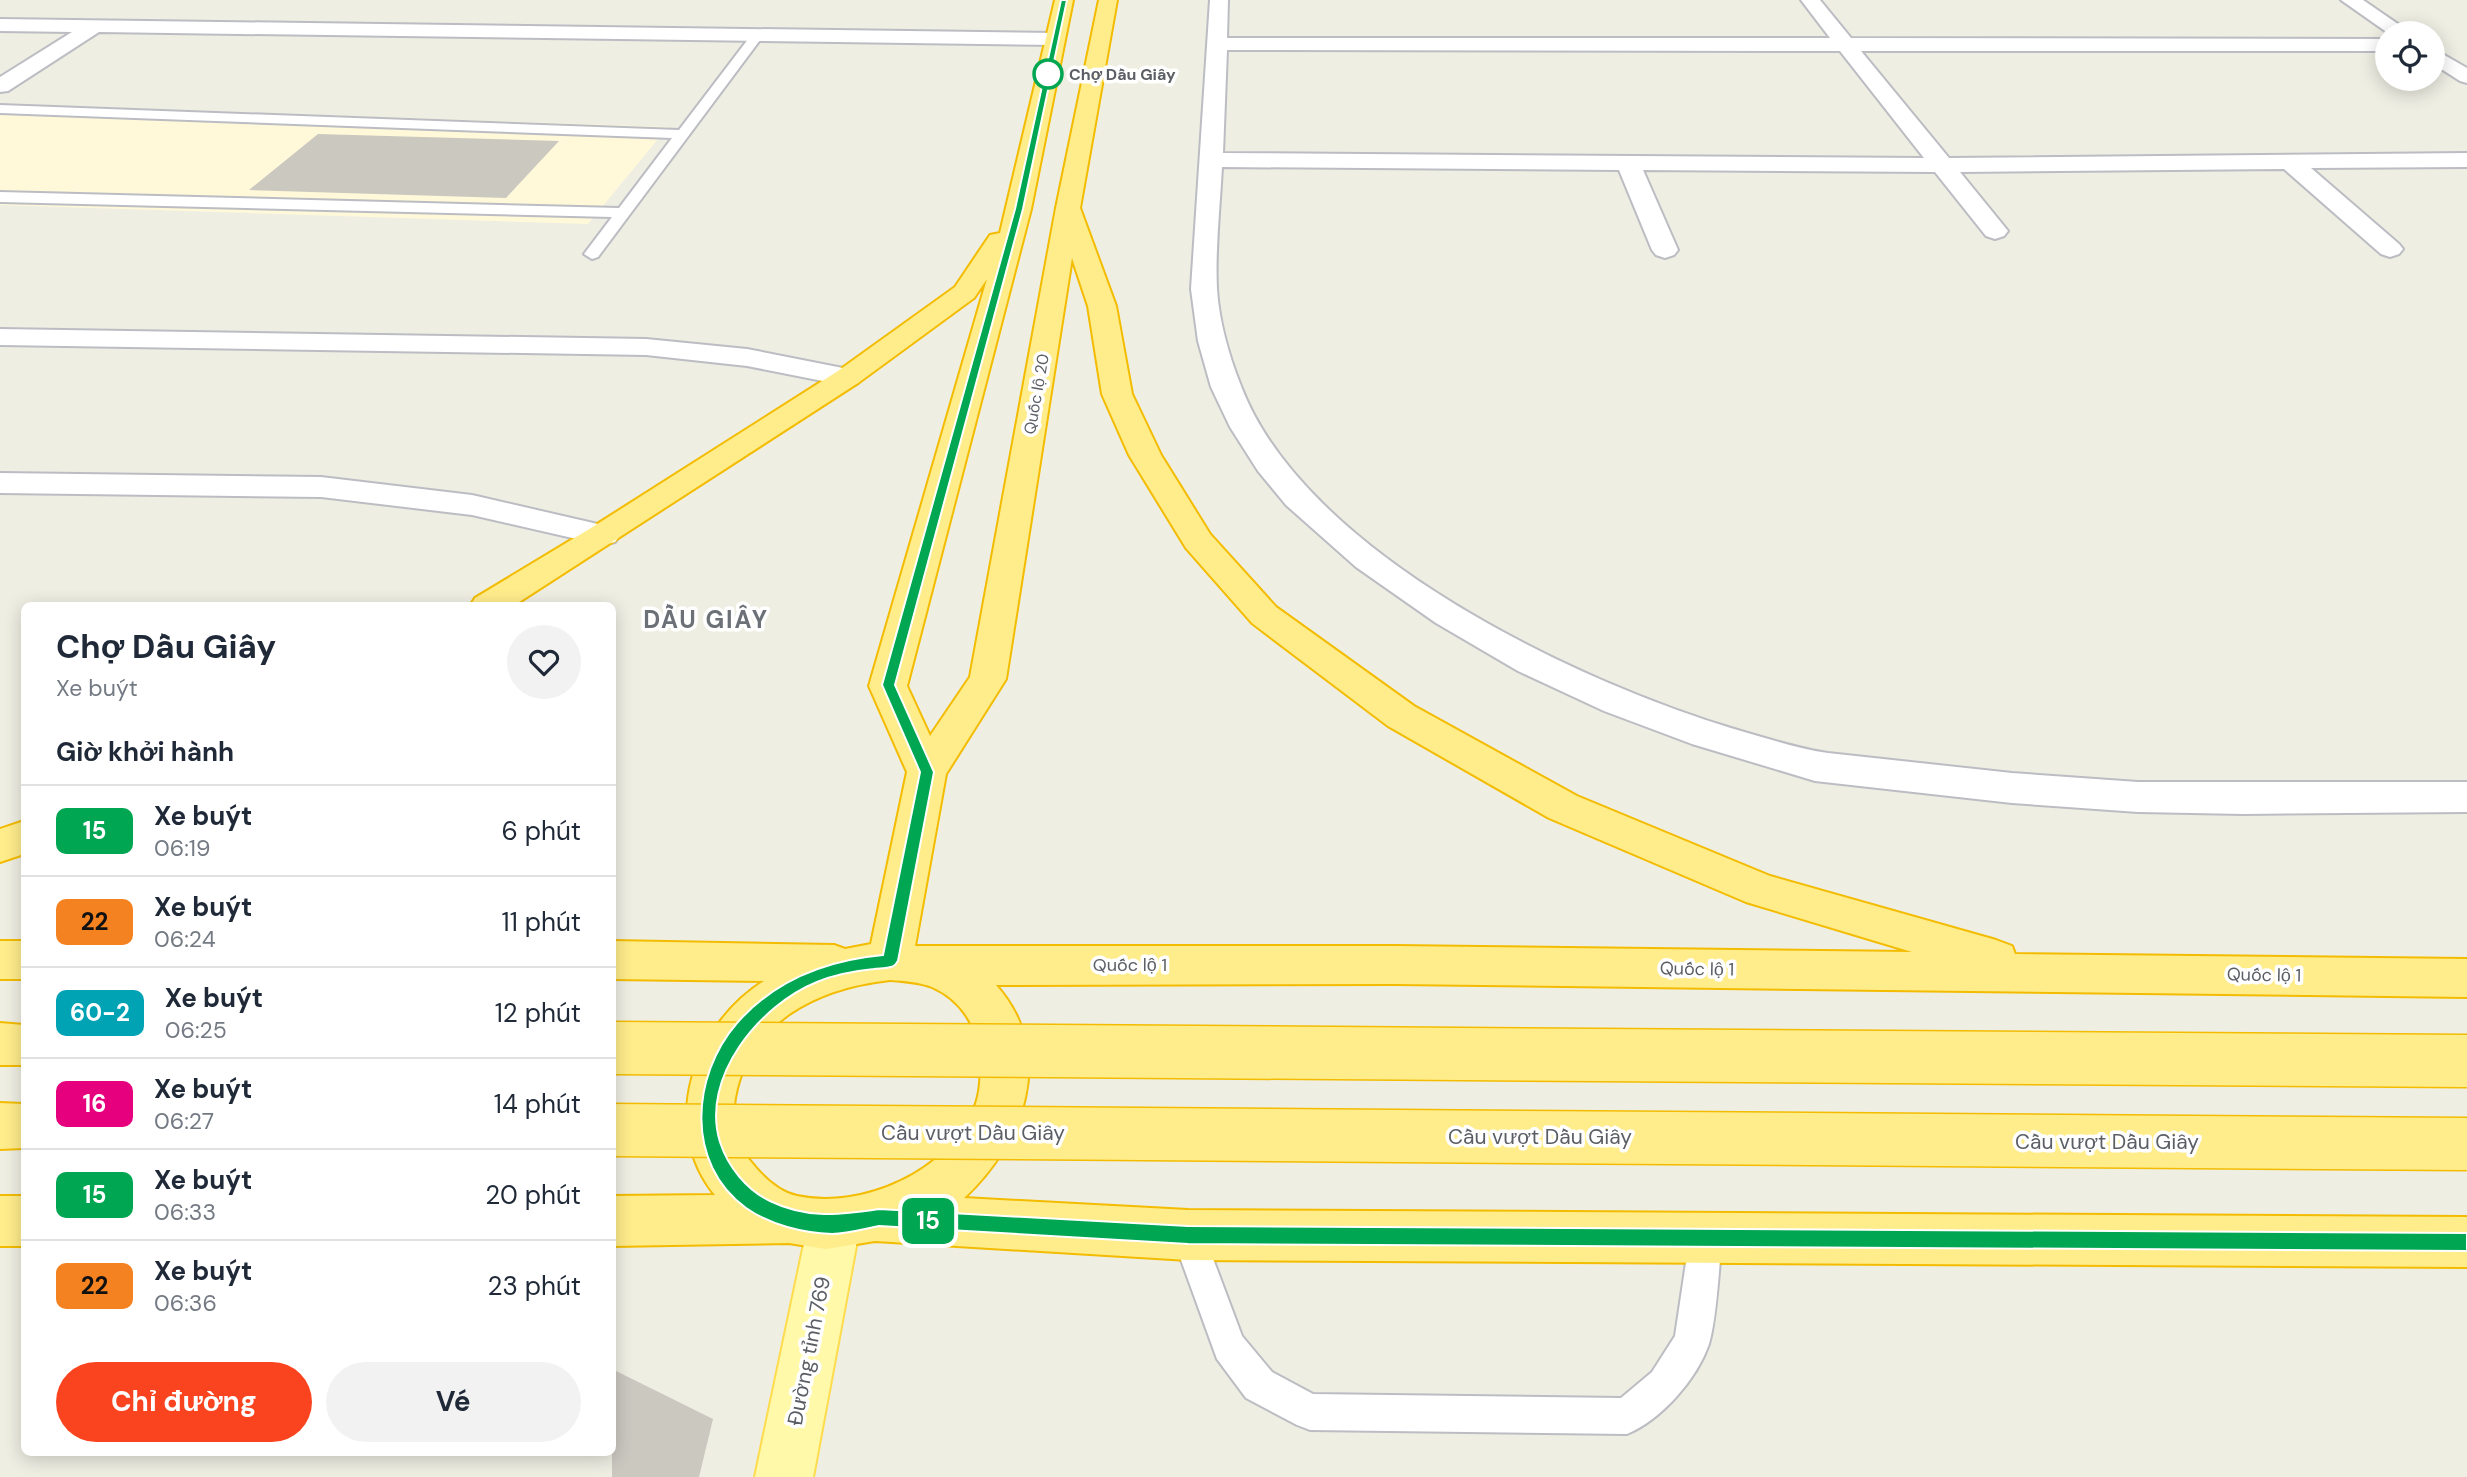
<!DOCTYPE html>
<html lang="vi">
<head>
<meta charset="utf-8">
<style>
  body { margin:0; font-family:"DM Sans",sans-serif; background:#f2f2f3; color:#1f2937; height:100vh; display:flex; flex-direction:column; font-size:26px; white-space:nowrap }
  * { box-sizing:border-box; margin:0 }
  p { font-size:23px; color:#747a83 }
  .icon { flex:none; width:38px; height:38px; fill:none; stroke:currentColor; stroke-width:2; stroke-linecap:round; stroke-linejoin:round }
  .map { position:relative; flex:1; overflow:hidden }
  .panel { position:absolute; left:21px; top:602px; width:595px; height:854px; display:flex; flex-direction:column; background:#fff; border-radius:10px; box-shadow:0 4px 18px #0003 }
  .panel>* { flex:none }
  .badge { padding:0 14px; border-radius:10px; font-size:24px; line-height:46px }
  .tools { position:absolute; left:2375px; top:21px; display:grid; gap:14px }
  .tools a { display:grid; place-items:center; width:70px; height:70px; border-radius:50%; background:#fff; box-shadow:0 4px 18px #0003; font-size:35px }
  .map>.badge { position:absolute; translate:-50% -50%; box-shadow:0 0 0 4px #fff }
  h2 { padding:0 35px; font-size:26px; line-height:63px }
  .round { display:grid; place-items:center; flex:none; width:74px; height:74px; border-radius:37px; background:#f2f2f3 }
  .head { display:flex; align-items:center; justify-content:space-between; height:119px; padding:0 35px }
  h1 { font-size:33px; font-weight:700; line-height:52px }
  .action { display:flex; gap:14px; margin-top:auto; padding:14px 35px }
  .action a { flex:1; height:80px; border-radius:42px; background:#f9441f; color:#fff; font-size:28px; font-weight:700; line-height:80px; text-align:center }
  .action a+a { background:#f2f2f3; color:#1f2937 }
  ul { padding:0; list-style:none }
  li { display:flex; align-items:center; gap:21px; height:91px; padding:0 35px; border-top:2px solid #e0e1e3 }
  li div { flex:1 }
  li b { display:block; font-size:26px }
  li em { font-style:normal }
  li .badge { min-width:77px; font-weight:700; text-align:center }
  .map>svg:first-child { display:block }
  .commercial { fill:#fff9d9 }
  .building { fill:#cbc8c0 }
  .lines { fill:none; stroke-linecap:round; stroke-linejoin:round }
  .lane-casing { stroke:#bbbdc3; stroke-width:4 }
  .street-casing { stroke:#bbbdc3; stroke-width:4 }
  .primary-casing { stroke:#fedc4d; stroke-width:4 }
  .highway-casing { stroke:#f3bc00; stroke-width:4 }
  .lane { fill:#fff; fill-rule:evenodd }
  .street { fill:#fff; fill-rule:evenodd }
  .primary { fill:#fff9a9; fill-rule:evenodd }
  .highway { fill:#ffec8b; fill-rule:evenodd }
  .highway-bridge-casing { stroke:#f3bc00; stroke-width:55; stroke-linecap:butt }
  .highway-bridge { stroke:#ffec8b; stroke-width:52 }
  .line { fill:#00a651; stroke:#fff; stroke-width:2 }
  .stop-dot { fill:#fff; stroke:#00a651; stroke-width:3.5 }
  .labels { text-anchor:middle; stroke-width:7; stroke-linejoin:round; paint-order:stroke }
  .far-stop-label { font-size:16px; font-weight:bold; fill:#5b5f65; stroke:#fff; text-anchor:start }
  .far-street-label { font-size:16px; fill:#5b5f65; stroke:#fff }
  .street-label { font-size:18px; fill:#5b5f65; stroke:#fff }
  .near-street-label { font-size:21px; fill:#5b5f65; stroke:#fff }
  .district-label { font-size:24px; font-weight:bold; letter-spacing:2px; fill:#6c7177; stroke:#fff }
</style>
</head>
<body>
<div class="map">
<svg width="2467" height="1477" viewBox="0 0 2467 1477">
  <rect width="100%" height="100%" fill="#efeee3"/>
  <path class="commercial" d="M0,104L668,127L588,224L0,205Z"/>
  <g class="building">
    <path d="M318,134L559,141L506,198L249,190Z"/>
    <path d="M612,1369L713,1419L699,1477H612Z"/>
  </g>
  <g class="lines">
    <g class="lane-casing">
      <g id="lane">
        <path d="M756,33L760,34V40L598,257L592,259L584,254L612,217L0,202V192L619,208L672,138L0,113V105L679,130L752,34Z"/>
        <path d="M1188,1219L1200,1224L1242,1336L1272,1372L1313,1394L1621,1398L1652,1372L1675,1336L1690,1236L1694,1225L1706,1220L1718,1225L1722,1236C1719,1266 1717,1316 1709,1344C1697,1379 1661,1420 1627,1434L1310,1430L1297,1425L1246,1398L1217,1359L1172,1235L1176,1224Z"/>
      </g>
    </g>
    <g class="street-casing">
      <g id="street">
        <path d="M1210,0H1228L1227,38H1830L1801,0H1820L1851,38L2387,39V51H1861L1949,158L2467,153V167L2311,168L2399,244L2403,249L2399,254L2390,257L2381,254L2284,169L1960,172L2008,231L2004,236L1995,239L1986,236L1935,172L1643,170L1678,250L1674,255L1665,258L1656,255L1652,250L1619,170L1222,167C1220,207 1215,249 1217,289C1219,321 1229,356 1241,386C1305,554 1578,683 1741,731C1770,739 1798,749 1828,753L2012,773L2138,782H2467V812L2244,814L2138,812L2012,803L1815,781L1692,744L1604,711L1518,671L1436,623L1356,567L1286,505L1258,471L1230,427L1211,387L1198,341L1191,289ZM1227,50L1840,51L1924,158L1223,153Z"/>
        <path d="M2341,0H2363L2411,33H2388Z"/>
        <path d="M0,19L1055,33L1062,35L1065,39L1062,43L1055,45L99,32L8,91L0,92V77L72,32L0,31Z"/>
        <path d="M2432,48L2467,68V83L2460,81L2432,63Z"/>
        <path d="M0,329L646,339L747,349L858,371L862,377L858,383L848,386L747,366L646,355L0,345Z"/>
        <path d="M0,473L321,477L472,495L615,528L620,535L615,542L603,545L472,515L321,497L0,493Z"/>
      </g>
    </g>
    <g class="primary-casing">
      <path id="primary" d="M834,1200L852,1207L860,1225L813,1477H755L808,1225L816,1207Z"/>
    </g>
    <g class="highway-casing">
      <g id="highway">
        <path d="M1055,0H1073L1031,209L907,686L930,736L970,677L1056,208L1099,0H1117L1080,208L1116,306L1132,394L1161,455L1210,534L1276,607L1414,706L1577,796L1770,876L1996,940L2012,946L2015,954L2467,959V997L1395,984L996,985C1057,1054 1024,1142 964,1198L1188,1210L2467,1217V1267L1188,1260L875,1241L826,1249L789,1243L612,1246V1196L715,1195C659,1126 693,1026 764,981L612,979V941L834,945L845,949L871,944L907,772L869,686L987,279L974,298L858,383L513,606H470L475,598L591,528L838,371L955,287L990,235L1000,233ZM1072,258L1088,306L1102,394L1129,455L1186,548L1252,623L1388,726L1549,818L1746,902L1912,952L1395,946H915L946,774L1006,679ZM890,980C904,981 919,982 932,987C960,999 979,1027 980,1057C981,1075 981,1092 974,1109C948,1172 862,1210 797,1196C779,1192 762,1176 751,1162C735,1144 731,1122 735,1098C749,1021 818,988 890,980Z"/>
        <path d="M24,821V854L0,862V829Z"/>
        <rect x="0" y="941" width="24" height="38"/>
        <path d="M0,1023L24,1025V1065H0Z"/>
        <path d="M0,1103L24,1104V1148L0,1149Z"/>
        <rect x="0" y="1196" width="24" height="50"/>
      </g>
    </g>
    <use href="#lane" class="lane"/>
    <use href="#street" class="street"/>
    <use href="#primary" class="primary"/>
    <use href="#highway" class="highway"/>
    <g class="highway-bridge-casing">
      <g id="highway-bridge">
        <path d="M612,1048L2467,1061"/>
        <path d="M612,1130L2467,1144"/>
      </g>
    </g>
    <use href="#highway-bridge" class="highway-bridge"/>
  </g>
  <path class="line" d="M1061,0H1067L1023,209L895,685L934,772L898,961C897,962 896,964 895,965C891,969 880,968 874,969C854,971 836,974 817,982C760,1005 700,1077 720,1142C728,1167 747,1190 770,1201C807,1219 840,1215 879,1209L1188,1226L2467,1233V1251L1188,1244L879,1226C864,1229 847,1234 832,1234C803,1233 770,1225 746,1208C685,1164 691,1076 737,1023C775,980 828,960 883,955L920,772L882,685L1015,209Z"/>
  <circle class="stop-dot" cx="1048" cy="74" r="14"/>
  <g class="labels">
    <g class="far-stop-label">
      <text x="1069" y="80">Chợ Dầu Giây</text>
    </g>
    <g class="far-street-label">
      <text transform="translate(1036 394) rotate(-80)" y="6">Quốc lộ 20</text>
    </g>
    <g class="street-label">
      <text x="1130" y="971">Quốc lộ 1</text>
      <text transform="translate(1697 969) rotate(1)" y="6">Quốc lộ 1</text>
      <text transform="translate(2264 975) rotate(1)" y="6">Quốc lộ 1</text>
    </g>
    <g class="near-street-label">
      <text x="973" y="1140">Cầu vượt Dầu Giây</text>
      <text x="1540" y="1144">Cầu vượt Dầu Giây</text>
      <text x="2107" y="1149">Cầu vượt Dầu Giây</text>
      <text transform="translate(809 1351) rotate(-79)" y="7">Đường tỉnh 769</text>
    </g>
    <g class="district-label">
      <text x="706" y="628">DẦU GIÂY</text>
    </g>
  </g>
</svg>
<div class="tools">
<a><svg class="icon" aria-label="locate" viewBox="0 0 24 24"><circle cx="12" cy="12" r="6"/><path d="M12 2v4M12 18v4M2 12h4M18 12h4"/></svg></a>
</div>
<b class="badge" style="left:928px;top:1221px;background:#00a651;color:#fff">15</b>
<section class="panel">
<div class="head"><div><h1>Chợ Dầu Giây</h1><p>Xe buýt</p></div><a class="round"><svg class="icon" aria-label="heart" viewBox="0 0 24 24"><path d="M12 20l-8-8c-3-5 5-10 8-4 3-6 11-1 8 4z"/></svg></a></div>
<h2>Giờ khởi hành</h2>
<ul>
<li><span class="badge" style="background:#00a651;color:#fff">15</span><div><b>Xe buýt</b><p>06:19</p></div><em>6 phút</em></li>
<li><span class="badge" style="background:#f58220;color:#111">22</span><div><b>Xe buýt</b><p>06:24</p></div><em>11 phút</em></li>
<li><span class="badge" style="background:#00a3b4;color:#fff">60-2</span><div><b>Xe buýt</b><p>06:25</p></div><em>12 phút</em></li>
<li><span class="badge" style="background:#e6007e;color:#fff">16</span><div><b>Xe buýt</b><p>06:27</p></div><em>14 phút</em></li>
<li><span class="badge" style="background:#00a651;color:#fff">15</span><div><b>Xe buýt</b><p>06:33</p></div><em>20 phút</em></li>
<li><span class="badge" style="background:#f58220;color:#111">22</span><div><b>Xe buýt</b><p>06:36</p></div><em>23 phút</em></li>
</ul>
<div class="action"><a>Chỉ đường</a><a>Vé</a></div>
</section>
</div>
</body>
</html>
